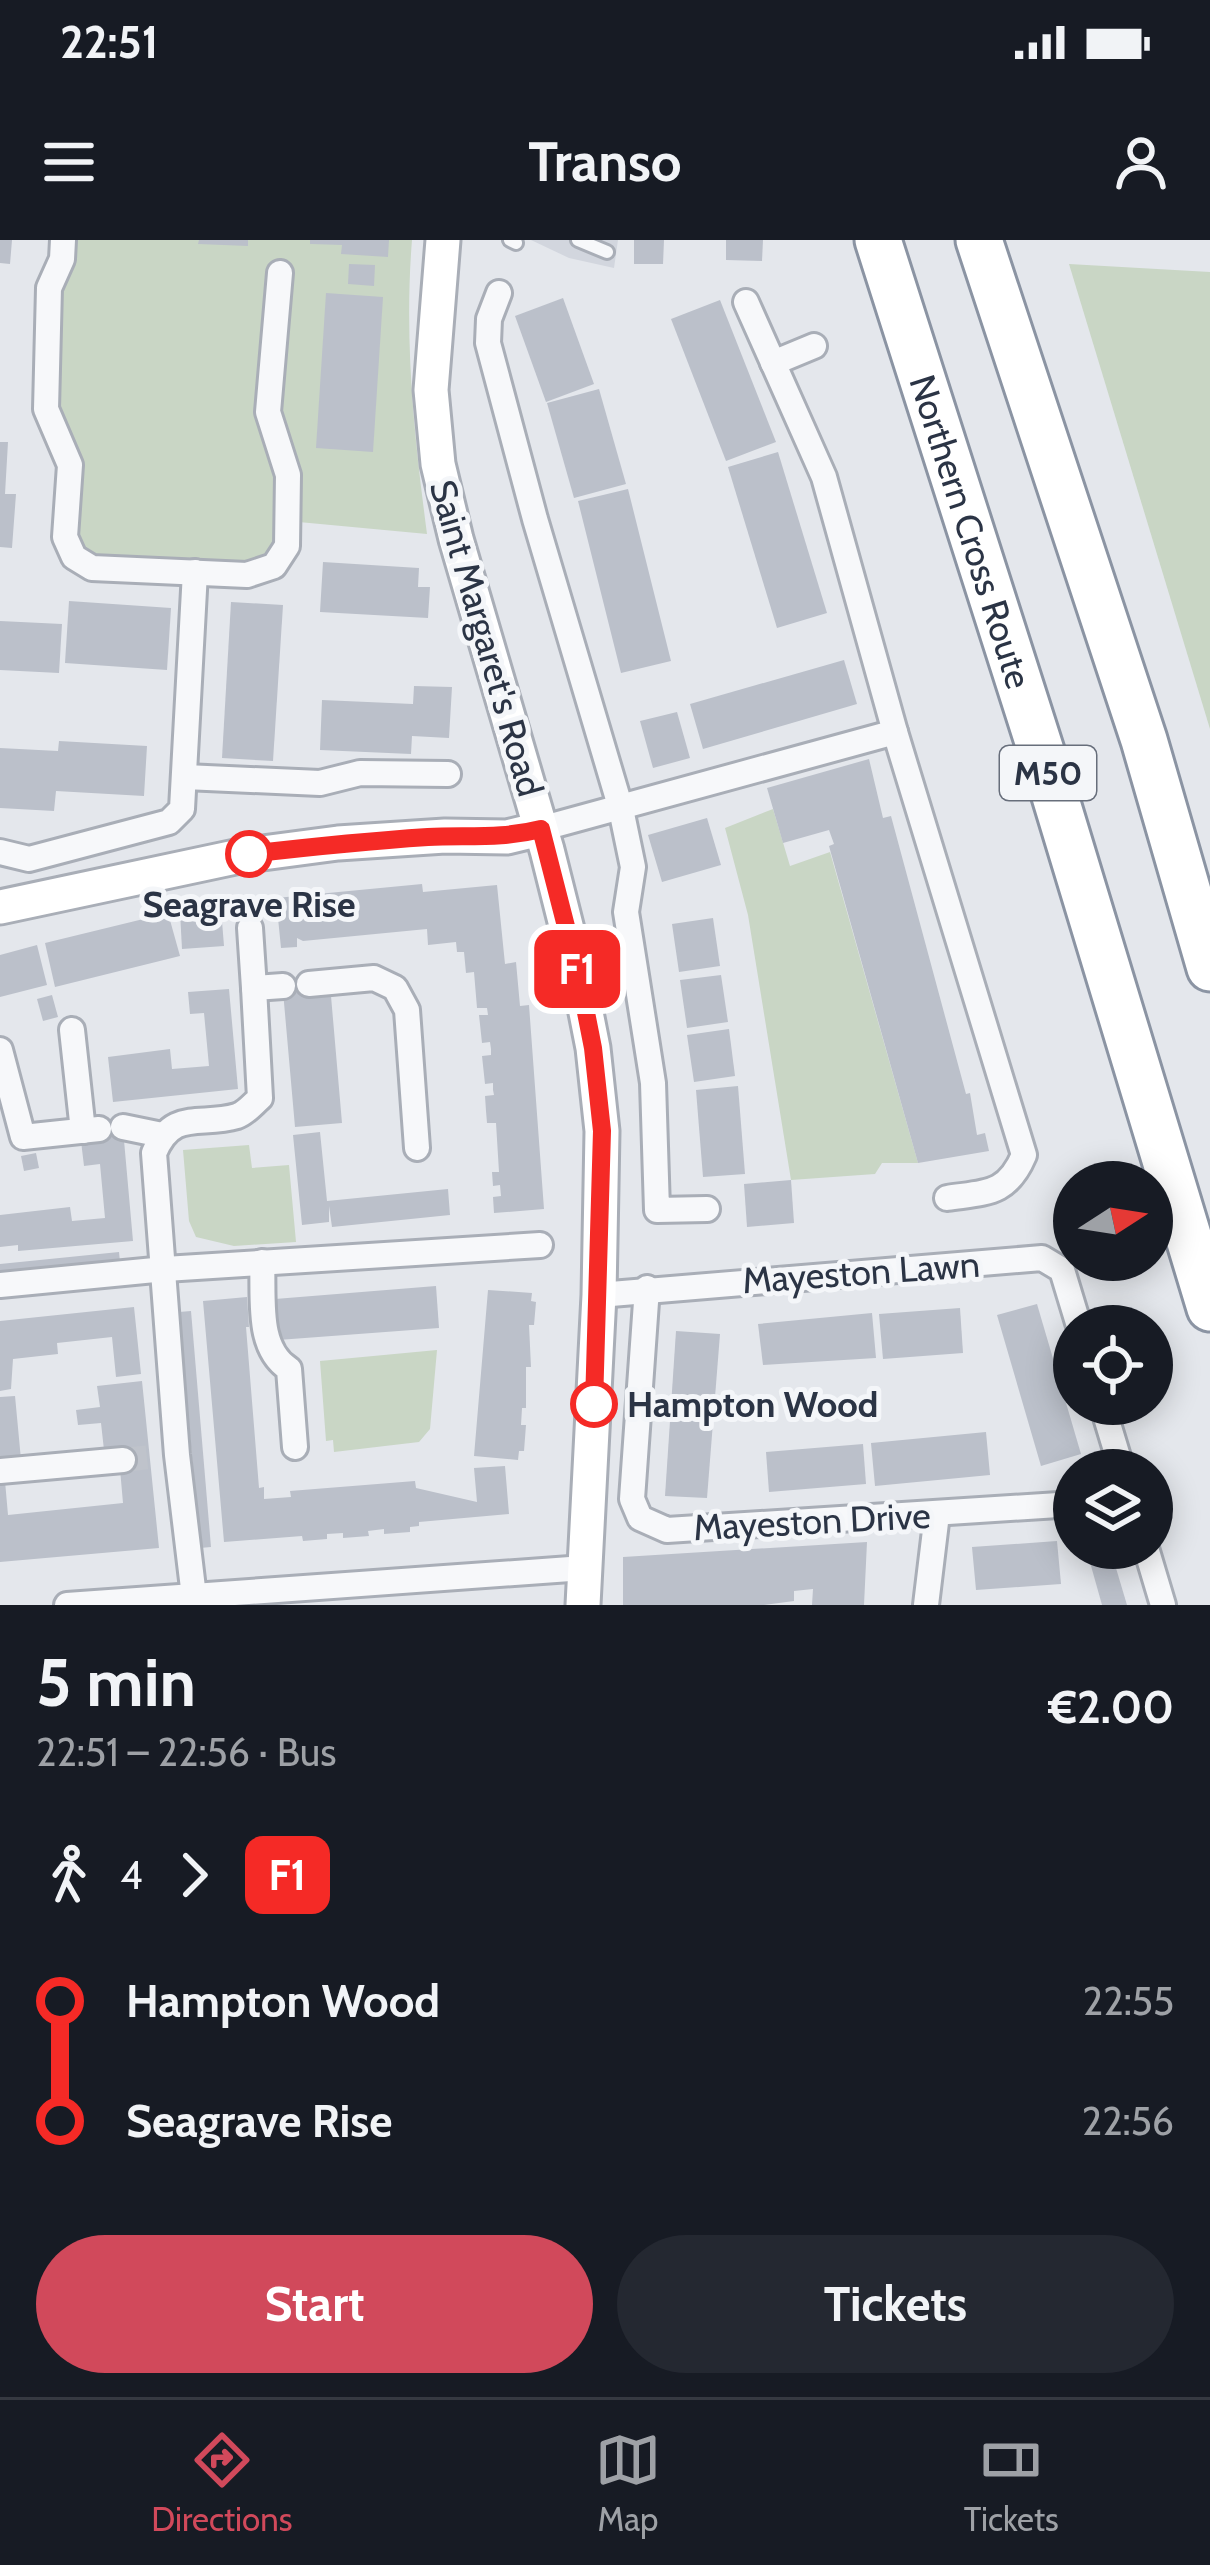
<!DOCTYPE html>
<html lang="en">
<head>
<meta charset="utf-8">
<style>
  body { margin:0; font-family:Cabin,sans-serif; background:#242831; color:#f1f3f6; height:100vh; display:flex; flex-direction:column; font-size:45px; white-space:nowrap }
  * { box-sizing:border-box; margin:0 }
  p { font-size:39px; color:#9ea1a6 }
  .icon { flex:none; width:66px; height:66px; fill:none; stroke:currentColor; stroke-width:2; stroke-linecap:round; stroke-linejoin:round }
  .map { position:relative; height:1365px; overflow:hidden }
  .drawer { display:flex; flex-direction:column; background:#171b24; flex:1 }
  .drawer>* { flex:none }
  .badge { padding:0 24px; border-radius:18px; font-size:42px; line-height:78px }
  .needle { width:78px; rotate:78deg }
  .tools { position:absolute; left:1053px; top:921px; display:grid; gap:24px }
  .tools a { display:grid; place-items:center; width:120px; height:120px; border-radius:50%; background:#171b24; box-shadow:0 6px 30px #0003; font-size:60px }
  .map>.badge { position:absolute; translate:-50% -50%; box-shadow:0 0 0 6px #fff }
  .legs { display:flex; align-items:center; gap:18px; height:132px; padding:0 36px; font-size:39px }
  .legs p { margin-inline-start:auto }
  .overview { display:flex; align-items:center; justify-content:space-between; height:204px; padding:0 36px }
  h1 { font-size:66px; font-weight:700; line-height:90px }
  .primary-button { display:flex; gap:24px; margin-top:auto; padding:24px 36px }
  .primary-button a { flex:1; height:138px; border-radius:72px; background:#d1495b; color:#fff; font-size:48px; font-weight:700; line-height:138px; text-align:center }
  .primary-button a+a { background:#242831; color:#f1f3f6 }
  ul { padding:0 36px; list-style:none }
  li { display:flex; align-items:center; gap:42px; height:120px; font-size:45px }
  li i { display:grid; place-items:center; width:18px; height:100%; margin:0 15px; background:currentColor }
  li i::after { content:''; width:30px; height:30px; margin:-15px; border:9px solid; border-radius:50%; background:#171b24 }
  li p { margin-inline-start:auto }
  li:first-child i { background:linear-gradient(#0000 50%,currentColor 0) }
  li:last-child i { background:linear-gradient(currentColor 50%,#0000 0) }
  .status { display:flex; justify-content:space-between; align-items:center; height:84px; padding:0 60px; background:#171b24; direction:ltr }
  .status svg { height:33px; fill:currentColor }
  header { display:flex; justify-content:space-between; align-items:center; height:156px; padding:0 36px; background:#171b24; font-size:54px; font-weight:700 }
  .dock { display:flex; justify-content:space-around; align-items:center; height:168px; border-top:3px solid #363941; background:#171b24; font-size:33px; color:#9ea1a6 }
  .dock a { display:grid; justify-items:center; gap:6px }
  .dock .on { color:#d1495b }
  .map>svg:first-child { display:block }
  .built { fill:#d2d6de }
  .green { fill:#c9d6c5 }
  .building { fill:#bbc0ca }
  .lines { fill:none; stroke-linecap:round; stroke-linejoin:round }
  .street-tunnel { stroke:#bfc3cb; stroke-width:24; stroke-dasharray:24 12; stroke-linecap:butt }
  .lane-casing { stroke:#a9aeb7; stroke-width:18 }
  .street-casing { stroke:#a9aeb7; stroke-width:30 }
  .secondary-casing { stroke:#a9aeb7; stroke-width:39 }
  .highway-casing { stroke:#8b94a3; stroke-width:51 }
  .lane { stroke:#f7f8fa; stroke-width:12 }
  .street { stroke:#f7f8fa; stroke-width:24 }
  .secondary { stroke:#fff; stroke-width:33 }
  .highway { stroke:#fff; stroke-width:45 }
  .line-1-casing { stroke:#fff; stroke-width:27 }
  .line-1 { stroke:#f52a26; stroke-width:18 }
  .stop-1-dot { fill:#fff; stroke:#f52a26; stroke-width:6 }
  .labels { text-anchor:middle; stroke-width:10; stroke-linejoin:round; paint-order:stroke }
  .shield { fill:#f4f6f9; stroke:#676e7b; stroke-width:3 }
  .shield-label { font-size:33px; font-weight:bold; fill:#2b3445 }
  .street-label { font-size:36px; fill:#2b3445; stroke:#f4f6f9 }
  .stop-label { font-size:36px; font-weight:bold; fill:#2b3445; stroke:#f4f6f9 }
</style>
</head>
<body>
<div class="status"><b>22:51</b><svg viewBox="0 0 49 12"><path d="M0 12V9h3v3zM5 12V6h3v6zM10 12V3h3v9zM15 12V0h3v12zM26 1h20v11H26zM47 4h2v5h-2z"/></svg></div>
<header><svg class="icon" aria-label="menu" viewBox="0 0 24 24"><path d="M4 6h16M4 12h16M4 18h16"/></svg>Transo<svg class="icon" aria-label="person" viewBox="0 0 24 24"><circle cx="12" cy="8" r="4"/><path d="M4 21q1-7 8-7t8 7"/></svg></header>
<div class="map">
<svg width="1210" height="1365" viewBox="0 0 1210 1365">
  <rect width="100%" height="100%" fill="#e4e7ec"/>
  <path class="built" d="M531,0H618L614,28L569,18Z"/>
  <g class="green">
    <path d="M63,0H412C404,99 414,195 427,294L288,281L274,326L74,317L71,225L47,168Z"/>
    <path d="M1069,24L1210,32V489Z"/>
    <path d="M773,569L790,626L830,612L918,923H882L875,934L791,940L748,675L725,588Z"/>
    <path d="M249,905L252,928L289,925L296,1002L234,1006L196,997L189,981L183,910Z"/>
    <path d="M437,1110L430,1189L419,1202L334,1212L333,1200L326,1201L320,1121Z"/>
  </g>
  <g class="building">
    <path d="M0,0H12L10,24L0,23Z"/>
    <path d="M199,0H248V6L198,4Z"/>
    <path d="M310,0H389L388,17L341,14L342,5L310,4Z"/>
    <path d="M634,0H664L663,24H634Z"/>
    <path d="M726,0H763L762,21L726,20Z"/>
    <path d="M349,24L375,25L374,46L348,44Z"/>
    <path d="M326,53L383,57L373,212L316,208Z"/>
    <path d="M563,58L594,144L546,162L515,76Z"/>
    <path d="M720,60L776,202L726,221L671,79Z"/>
    <path d="M599,149L626,244L574,258L547,163Z"/>
    <path d="M0,202H8L5,254H16L12,308L0,307Z"/>
    <path d="M778,212L827,373L777,388L728,227Z"/>
    <path d="M628,249L671,421L621,433L578,261Z"/>
    <path d="M323,322L419,328L418,347H430L428,378L320,372Z"/>
    <path d="M69,361L171,368L167,430L65,423Z"/>
    <path d="M231,362L283,365L273,521L222,518Z"/>
    <path d="M0,381L62,384L59,433L0,430Z"/>
    <path d="M844,420L857,464L703,509L690,464Z"/>
    <path d="M414,446L452,447L449,498L412,496L411,514L320,510L322,460L413,464Z"/>
    <path d="M677,472L690,518L653,528L640,481Z"/>
    <path d="M59,501L147,506L144,556L56,551L54,571L0,568V508L58,511Z"/>
    <path d="M869,519L883,578L891,576L966,854L970,853L977,895L985,893L989,911L918,923L829,606L834,604L829,590L783,603L767,548Z"/>
    <path d="M707,578L721,625L662,642L648,595Z"/>
    <path d="M422,644L423,652L497,645L505,724L516,722L520,766L529,765L544,969L494,973L493,957L501,956L500,945L493,946L492,932H499L496,883H487L486,871L485,856L494,855L493,850V843L485,844L482,816L491,815V809L490,802L482,803L479,775H488L487,768H477L474,732L466,733L464,712H457L456,702L428,705L427,689L303,701L297,698V707L281,708L276,658Z"/>
    <path d="M221,669L224,706L182,709L180,672Z"/>
    <path d="M168,673L180,716L55,747L45,703Z"/>
    <path d="M713,678L720,726L679,732L672,684Z"/>
    <path d="M37,705L47,745L0,757V715Z"/>
    <path d="M721,735L728,782L687,788L680,740Z"/>
    <path d="M308,738L310,758L331,756L342,883L295,887L282,740Z"/>
    <path d="M229,749L238,849L113,862L108,817L170,809L172,829L209,826L204,773L190,774L188,752Z"/>
    <path d="M52,755L58,777L43,781L37,759Z"/>
    <path d="M729,789L735,836L694,842L687,795Z"/>
    <path d="M738,846L745,934L703,937L696,850Z"/>
    <path d="M122,878L133,1001L18,1011V1005L0,1007V975L70,967L72,981L105,978L100,924L84,926L81,901L99,880Z"/>
    <path d="M320,892L327,961L448,949L450,975L332,987L329,966V982L302,985L293,895Z"/>
    <path d="M36,913L39,928L24,931L21,916Z"/>
    <path d="M791,940L794,983L747,987L744,944Z"/>
    <path d="M119,1012L120,1022L0,1034V1024Z"/>
    <path d="M436,1046L439,1088L278,1100L275,1059Z"/>
    <path d="M488,1050L532,1053L531,1061L536,1062L534,1085H529L531,1127H526V1168H522L521,1185H526L524,1211H519L518,1220L474,1216Z"/>
    <path d="M247,1057L249,1087H246L259,1248L264,1247V1259L291,1257L290,1251L415,1241L416,1248L477,1262L474,1228L505,1226L509,1274L419,1282V1286L410,1287V1292L384,1294V1289L368,1291L369,1296L343,1298V1293L327,1294V1299L303,1301L302,1296L224,1302L203,1061Z"/>
    <path d="M1037,1064L1081,1214L1041,1226L997,1075Z"/>
    <path d="M134,1067L141,1134L116,1137L112,1097L57,1103L58,1114L13,1119L11,1149L0,1151V1081Z"/>
    <path d="M960,1068L963,1113L883,1119L879,1074Z"/>
    <path d="M191,1071L211,1307L200,1308L179,1072Z"/>
    <path d="M872,1073L876,1118L763,1125L758,1084Z"/>
    <path d="M676,1091L720,1094L707,1258L665,1256Z"/>
    <path d="M142,1141L159,1308L0,1322V1241H5L8,1275L123,1263L120,1229L104,1210L101,1183L78,1185L76,1170L100,1167L97,1146Z"/>
    <path d="M15,1156L21,1220L0,1222V1157Z"/>
    <path d="M986,1192L990,1235L875,1246L871,1203Z"/>
    <path d="M863,1204L866,1244L769,1252L766,1212Z"/>
    <path d="M1057,1301L1061,1344L976,1350L972,1307Z"/>
    <path d="M867,1302L864,1365H812L813,1349L794,1351V1361L764,1365H623V1317Z"/>
    <path d="M1086,1308H1110L1127,1365H1102Z"/>
  </g>
  <g class="lines">
    <path class="street-tunnel" d="M123,1220L150,1217"/>
    <g class="lane-casing">
      <g id="lane">
        <path d="M510,0L516,3"/>
        <path d="M578,0L607,12"/>
      </g>
    </g>
    <g class="street-casing">
      <g id="street">
        <path d="M63,0L62,19L49,48L46,169L70,225L65,297L74,317L92,328L247,335L274,326L287,306L288,235L268,172L280,33"/>
        <path d="M499,53L489,79L488,103L535,279L621,569L633,627L626,672L653,843L657,970L707,969"/>
        <path d="M746,62L824,237L895,492L1024,915C1007,955 987,952 947,958"/>
        <path d="M773,123L814,106"/>
        <path d="M185,537L320,543L360,533L448,534"/>
        <path d="M540,589L895,492"/>
        <path d="M0,612L29,619L169,582L182,569L195,332"/>
        <path d="M250,688L254,748"/>
        <path d="M309,744L374,738L395,748L407,770L417,908"/>
        <path d="M72,790L83,891"/>
        <path d="M0,810L23,897L99,889"/>
        <path d="M123,887L162,895"/>
        <path d="M262,1022C264,1058 256,1108 289,1129L295,1207"/>
        <path d="M0,1045L165,1029L540,1005"/>
        <path d="M647,1048L632,1259L640,1278L667,1290L1074,1264"/>
        <path d="M599,1055L1042,1018L1062,1030L1079,1086"/>
        <path d="M1102,1164L1122,1230"/>
        <path d="M0,1231L123,1220"/>
        <path d="M1146,1308L1163,1365"/>
        <path d="M67,1365L584,1328"/>
        <path d="M195,1365L177,1215L154,913C173,868 200,887 237,876C246,873 253,864 260,858L254,748L283,746"/>
        <path d="M926,1365L937,1274"/>
      </g>
    </g>
    <g class="secondary-casing">
      <g id="secondary">
        <path d="M443,0L431,150L438,224L456,299L547,610L579,737L593,808L602,891L599,1055L583,1365"/>
        <path d="M0,667L240,616L338,603L445,596L507,597L540,589"/>
      </g>
    </g>
    <g class="highway-casing">
      <g id="highway">
        <path id="s1" d="M878,0L1048,533L1210,1068"/>
        <path d="M979,0L1144,500L1210,728"/>
      </g>
    </g>
    <use href="#lane" class="lane"/>
    <use href="#street" class="street"/>
    <use href="#secondary" class="secondary"/>
    <use href="#highway" class="highway"/>
  </g>
  <g class="lines">
    <g class="line-1-casing">
      <path id="line-1" d="M249,614C309,607 368,601 428,597C467,595 502,599 541,589L579,737L593,808L602,891L594,1164"/>
    </g>
    <use href="#line-1" class="line-1"/>
  </g>
  <g class="stop-1-dot">
    <circle cx="249" cy="614" r="21"/>
    <circle cx="594" cy="1164" r="21"/>
  </g>
  <g class="labels">
    <rect class="shield" x="1000" y="506" width="96" height="54" rx="9"/>
    <g class="shield-label">
      <text x="1048" y="545">M50</text>
    </g>
    <g class="street-label">
      <text dy="13" stroke="none"><textPath href="#s1" startOffset="306">Northern Cross Route</textPath></text>
      <text transform="translate(487 398) rotate(74)" y="13">Saint Margaret's Road</text>
      <text transform="translate(861 1032) rotate(-4)" y="13">Mayeston Lawn</text>
      <text transform="translate(812 1281) rotate(-3)" y="13">Mayeston Drive</text>
    </g>
    <g class="stop-label">
      <text x="249" y="677">Seagrave Rise</text>
      <text x="627" y="1177" text-anchor="start">Hampton Wood</text>
    </g>
  </g>
</svg>
<div class="tools">
<a><svg class="needle" viewBox="-14 -14 28 28"><path d="M0-13l5 13h-10z" fill="#e53935"/><path d="M0 13l5-13h-10z" fill="#9ea1a6"/></svg></a>
<a><svg class="icon" aria-label="locate" viewBox="0 0 24 24"><circle cx="12" cy="12" r="6"/><path d="M12 2v4M12 18v4M2 12h4M18 12h4"/></svg></a>
<a><svg class="icon" aria-label="layers" viewBox="0 0 24 24"><path d="M12 4l9 5-9 5-9-5zM3 14l9 5 9-5"/></svg></a>
</div>
<b class="badge" style="left:577px;top:729px;background:#f52a26;color:#fff">F1</b>
</div>
<section class="drawer">
<div class="overview"><div><h1>5 min</h1><p>22:51 – 22:56 · Bus</p></div><b>€2.00</b></div>
<div class="legs"><svg class="icon" aria-label="walk" viewBox="0 0 24 24"><circle cx="13" cy="4" r="2"/><path d="M13 8l-2 6 4 7M11 14l-3 7M7 12l3-4h3l4 4"/></svg>4<svg class="icon" aria-label="forward" viewBox="0 0 24 24"><path d="M9 5l7 7-7 7"/></svg><b class="badge" style="background:#f52a26;color:#fff">F1</b></div>
<ul>
<li><i style="color:#f52a26"></i><b>Hampton Wood</b><p>22:55</p></li>
<li><i style="color:#f52a26"></i><b>Seagrave Rise</b><p>22:56</p></li>
</ul>
<div class="primary-button"><a>Start</a><a>Tickets</a></div>
</section>
<nav class="dock">
<a class="on"><svg class="icon" aria-label="directions" viewBox="0 0 24 24"><path d="M12 3l9 9-9 9-9-9zM9 14v-3h6M13 9l2 2-2 2"/></svg>Directions</a>
<a><svg class="icon" aria-label="map" viewBox="0 0 24 24"><path d="M3 6l6-2 6 2 6-2v14l-6 2-6-2-6 2zM9 4v14M15 6v14"/></svg>Map</a>
<a><svg class="icon" aria-label="tickets" viewBox="0 0 24 24"><path d="M3 7h18v10H3zM15 7v10"/></svg>Tickets</a>
</nav>
</body>
</html>
